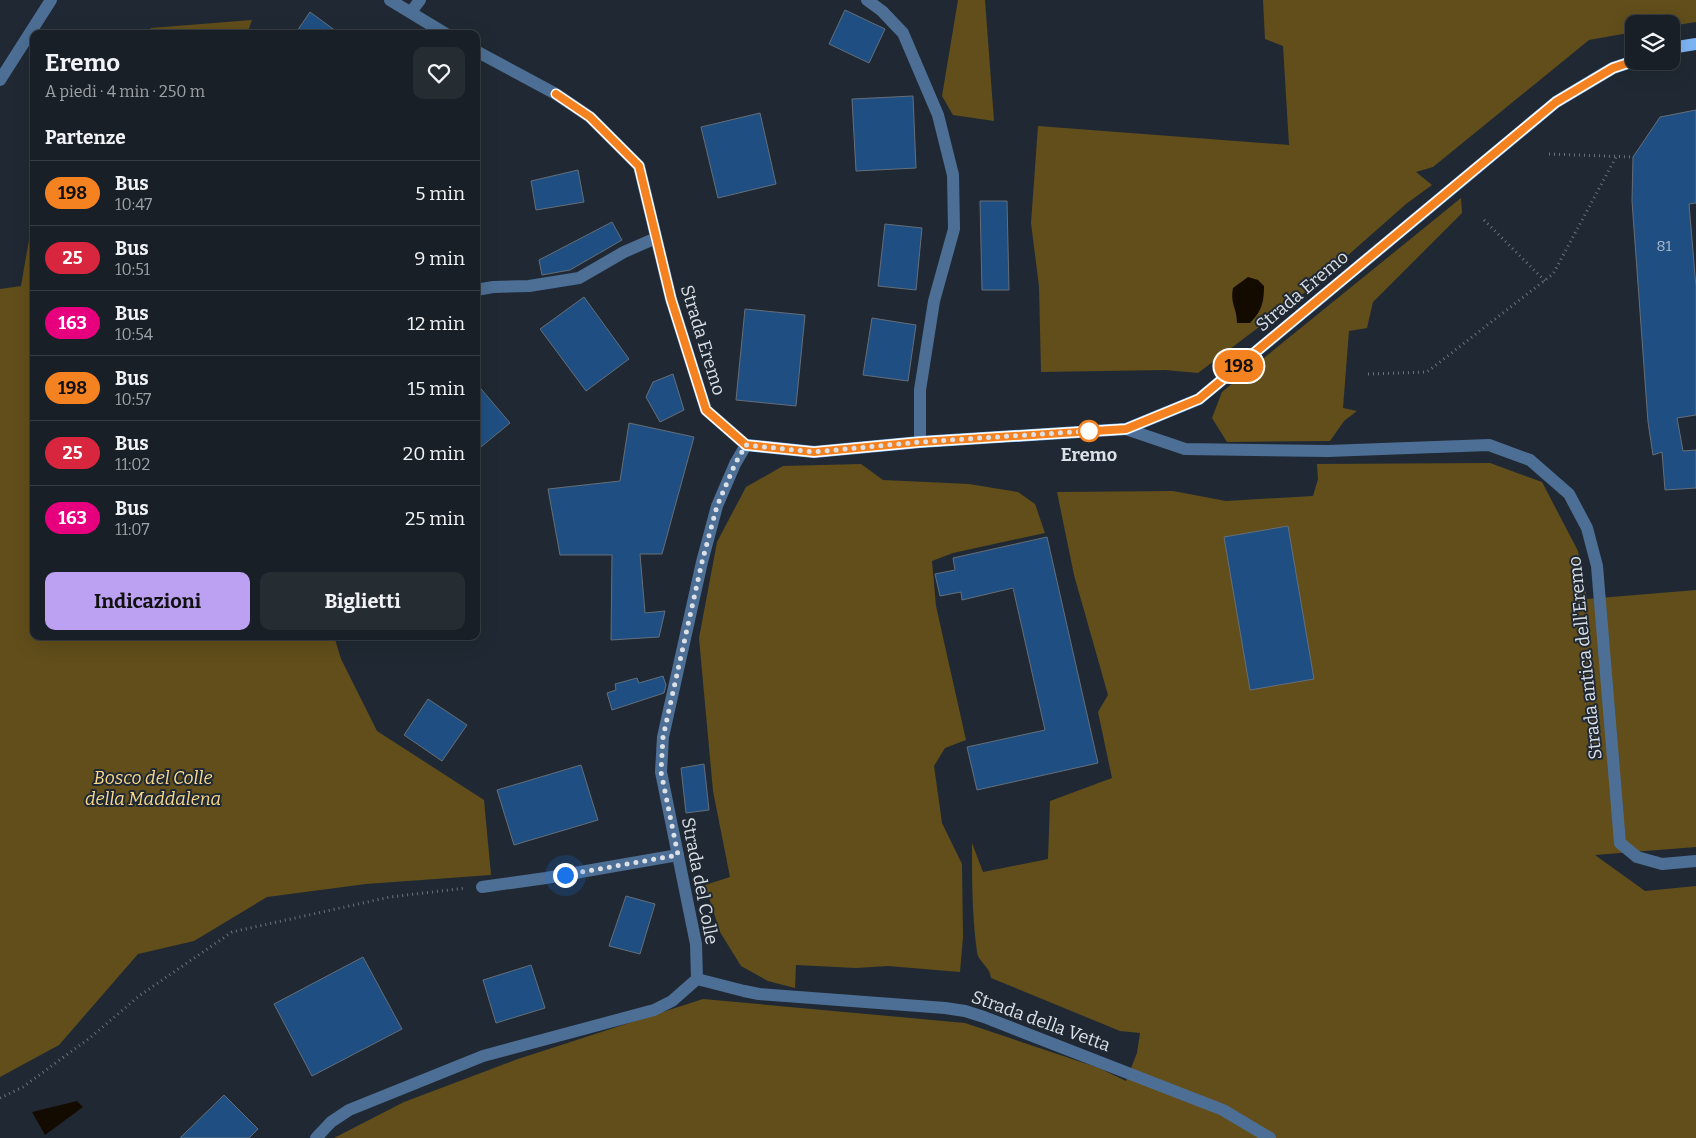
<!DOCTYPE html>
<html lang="it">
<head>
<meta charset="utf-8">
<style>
  body { margin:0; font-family:Bitter,serif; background:#252c32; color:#f1f3f6; height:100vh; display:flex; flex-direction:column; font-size:19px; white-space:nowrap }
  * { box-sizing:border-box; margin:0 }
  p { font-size:16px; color:#9fa2a7 }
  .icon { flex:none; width:28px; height:28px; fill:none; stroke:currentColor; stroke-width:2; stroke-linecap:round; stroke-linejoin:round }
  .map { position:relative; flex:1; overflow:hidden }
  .panel { position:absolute; left:30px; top:30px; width:450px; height:610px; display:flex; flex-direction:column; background:#181f26; border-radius:10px; box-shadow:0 5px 20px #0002,0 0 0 1px #363d43 }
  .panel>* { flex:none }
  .badge { padding:0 10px; border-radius:16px; font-size:18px; line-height:32px }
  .tools { position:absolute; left:1625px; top:15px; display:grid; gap:10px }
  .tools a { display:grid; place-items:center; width:55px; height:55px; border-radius:10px; background:#181f26; box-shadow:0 5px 20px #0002,0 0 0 1px #363d43; font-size:25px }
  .you { position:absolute; width:25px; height:25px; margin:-12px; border:4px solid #fff; border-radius:50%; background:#1a73e8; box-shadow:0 0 0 8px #1a73e833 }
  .map>.badge { position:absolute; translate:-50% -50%; box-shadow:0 0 0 2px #fff }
  h2 { padding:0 15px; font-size:19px; line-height:45px }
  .round { display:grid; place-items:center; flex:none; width:52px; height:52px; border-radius:10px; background:#252c32 }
  .overview { display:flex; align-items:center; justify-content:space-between; height:85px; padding:0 15px }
  h1 { font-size:24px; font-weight:700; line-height:38px }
  .primary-button { display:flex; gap:10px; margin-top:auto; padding:10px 15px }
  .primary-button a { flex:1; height:58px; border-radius:10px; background:#bca0f2; color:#111; font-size:20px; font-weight:700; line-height:58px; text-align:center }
  .primary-button a+a { background:#252c32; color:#f1f3f6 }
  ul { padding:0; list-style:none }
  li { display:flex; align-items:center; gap:15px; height:65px; padding:0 15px; border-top:1px solid #363d43 }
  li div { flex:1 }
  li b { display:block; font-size:19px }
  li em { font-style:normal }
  li .badge { min-width:55px; font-weight:700; text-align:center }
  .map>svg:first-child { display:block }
  .green { fill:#614e1b }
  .water { fill:#140b00 }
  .building { fill:#1f4f82; stroke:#646e79 }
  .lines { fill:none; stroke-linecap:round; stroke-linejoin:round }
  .path { stroke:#6b727b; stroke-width:3; stroke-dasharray:1 4; stroke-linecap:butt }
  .minor { stroke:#4d6f95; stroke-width:12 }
  .major { stroke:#7db5f4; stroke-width:12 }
  .line-casing { stroke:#fff; stroke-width:11 }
  .line { stroke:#f58220; stroke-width:8 }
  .walk { stroke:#dce1e8; stroke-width:5; stroke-dasharray:0 9 }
  .stop-dot { fill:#fff; stroke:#f58220; stroke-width:2.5 }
  .labels { text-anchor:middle; stroke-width:4; stroke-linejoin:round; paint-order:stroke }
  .number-label { font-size:15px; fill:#adbcce }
  .street-label { font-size:18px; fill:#dce1e8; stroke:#202933 }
  .stop-label { font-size:18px; font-weight:bold; fill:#dce1e8; stroke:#202933 }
  .park-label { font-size:18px; font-style:italic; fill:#fad98b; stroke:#202933 }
</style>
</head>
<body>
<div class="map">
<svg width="1696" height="1138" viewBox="0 0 1696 1138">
  <rect width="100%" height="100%" fill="#202933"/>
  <g class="green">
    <path d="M958,0H985L994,121L953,115L942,96Z"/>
    <path d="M1263,0H1696V22L1671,26V24H1634V32L1589,40L1433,167L1416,172L1432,185L1406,204L1312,287L1198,373L1165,370L1041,372L1039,286L1031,223L1038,126L1289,145L1283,46L1265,39Z"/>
    <path d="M252,20L247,34H145L151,28Z"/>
    <path d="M1461,198L1462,213L1373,302L1367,328L1349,331L1343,408L1357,411L1344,421L1330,441L1227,442L1212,418L1222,392Z"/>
    <path d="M34,211V636H334L341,659L377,731L484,800L491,875L366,884L267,897L194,941L138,954L59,1045L0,1077V289L21,286Z"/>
    <path d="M1490,463L1542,482L1578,551L1587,599L1696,590V847L1595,855L1645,891L1696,886V1138H334L404,1102L518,1059L703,999L965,1023L1099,1068L1126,1081L1137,1053L1140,1033L1120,1031L991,978C990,966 978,962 977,952C972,916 972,879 972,843L983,872L1048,859L1050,801L1112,778L1098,712L1108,695L1074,575L1057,492L1173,491L1226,501L1313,496L1318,479L1317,464Z"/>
    <path d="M861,464L883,480L969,484L1018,492L1035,504L1045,533L953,553L932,561L936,606L966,740L945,748L934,766L942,823L962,864L963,937L960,972L888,966L856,968L796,965L795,988L768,981L741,966L720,932L705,885L730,877L713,791L699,638L717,542L746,487L783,466Z"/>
  </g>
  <g class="water">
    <path d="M1248,277L1258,280L1264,286C1264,302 1262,311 1250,323H1237C1237,308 1230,304 1233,288Z"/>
    <path d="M77,1101L83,1107L45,1135L32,1112Z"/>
  </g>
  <g class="building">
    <path d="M845,10L885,29L869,63L829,44Z"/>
    <path d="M310,12L340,34H295Z"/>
    <path d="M913,96L916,168L856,171L852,99Z"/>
    <path d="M1696,110V203L1689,204L1696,287V415L1677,418L1683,451L1696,450V488L1665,490L1662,452L1653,455L1648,422L1632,201L1633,157L1660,117Z"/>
    <path d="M760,113L776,184L718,198L701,127Z"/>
    <path d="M578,170L584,202L536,210L531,181Z"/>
    <path d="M980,201H1007L1009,290H982Z"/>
    <path d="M612,222L622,240L570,270L542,275L539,260Z"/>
    <path d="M885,224L922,228L916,290L878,286Z"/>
    <path d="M584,297L629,359L586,391L540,329Z"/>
    <path d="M745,309L805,315L796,406L736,400Z"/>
    <path d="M872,318L916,325L908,381L863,375Z"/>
    <path d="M673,374L684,410L660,422L646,397L653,382Z"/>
    <path d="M476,383L510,423L476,451Z"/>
    <path d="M629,423L694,437L662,554H640L645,613L665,611L659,637L611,640L612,555H560L548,489L620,481Z"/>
    <path d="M1288,526L1314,679L1250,690L1224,537Z"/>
    <path d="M1047,537L1098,763L977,790L967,747L1045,730L1013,588L962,600L961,592L940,596L935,574L955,570L953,558Z"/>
    <path d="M663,676L666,685L664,693L612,710L607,693L616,690L615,684L637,678L639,683Z"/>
    <path d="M428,699L467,725L442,761L404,735Z"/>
    <path d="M704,764L709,810L686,813L681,768Z"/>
    <path d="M581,765L598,820L514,845L497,790Z"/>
    <path d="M626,896L655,904L640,954L609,946Z"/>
    <path d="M363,957L402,1029L312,1076L274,1004Z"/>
    <path d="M531,965L545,1008L496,1023L483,980Z"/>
    <path d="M224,1095L258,1129L249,1138H180Z"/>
  </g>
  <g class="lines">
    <g class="path">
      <path d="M1549,154L1633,157"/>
      <path d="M1484,220L1545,281"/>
      <path d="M1368,374L1427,372L1553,274L1616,157"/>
      <path d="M0,1098L23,1087L91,1037L139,996L232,932L390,897L466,888"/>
    </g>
    <g class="minor">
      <path d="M390,0L446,34"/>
      <path d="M867,0L882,11L903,33L938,115L953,175L954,229L934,301L920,390V442"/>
      <path d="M411,12L420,0"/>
      <path d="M0,80L51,0"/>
      <path d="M476,290L493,287L529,286L579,278L624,252L656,238"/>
      <path d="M1126,429L1185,449L1328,451L1489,445L1530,460L1569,494L1587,528L1597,566L1620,843L1637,857L1662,864L1696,861"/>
      <path d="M482,887L546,878L678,855"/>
      <path d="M697,979L744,991L759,994L945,1008L965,1011L984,1017L1223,1110L1270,1138"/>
      <path d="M316,1138L331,1122L349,1110L483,1056L654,1010L672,1001L697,979L696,944L661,772L663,737L702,562L717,506L735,464L746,445L706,410L671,299L639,166L590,117L556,94L476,51"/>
    </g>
    <g class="major">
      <path d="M1671,48L1696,44"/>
      <path d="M746,445L814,452L920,442L1126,429L1199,399L1556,102L1613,68L1634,61"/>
    </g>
  </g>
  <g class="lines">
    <g class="line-casing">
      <path id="line" d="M556,94L590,117L639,166L671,299L706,410L746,445L814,452L920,442L1126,429L1199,399L1556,102L1613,68L1634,61"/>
    </g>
    <use href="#line" class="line"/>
    <path class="walk" d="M565,875L678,855L661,772L663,737L702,562L717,506L735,464L746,445L814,452L920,442L1089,431"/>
  </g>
  <circle class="stop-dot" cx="1089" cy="431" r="10"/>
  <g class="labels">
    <g class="number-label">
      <text x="1664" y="251">81</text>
    </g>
    <g class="street-label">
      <text transform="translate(1302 291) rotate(-40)" y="6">Strada Eremo</text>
      <text transform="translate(703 340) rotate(73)" y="6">Strada Eremo</text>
      <text transform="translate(1585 658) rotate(-96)" y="6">Strada antica dell'Eremo</text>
      <text transform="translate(700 881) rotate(79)" y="6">Strada del Colle</text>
      <text transform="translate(1041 1021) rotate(20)" y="6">Strada della Vetta</text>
    </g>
    <g class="stop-label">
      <text x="1089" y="461">Eremo</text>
    </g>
    <g class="park-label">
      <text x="153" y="784">Bosco del Colle<tspan x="153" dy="21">della Maddalena</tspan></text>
    </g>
  </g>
</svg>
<div class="tools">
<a><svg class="icon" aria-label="layers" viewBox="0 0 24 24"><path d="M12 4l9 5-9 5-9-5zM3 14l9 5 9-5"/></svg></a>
</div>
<div class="you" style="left:565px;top:875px"></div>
<b class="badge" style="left:1239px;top:366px;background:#f58220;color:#111">198</b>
<section class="panel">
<div class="overview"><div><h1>Eremo</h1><p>A piedi · 4 min · 250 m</p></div><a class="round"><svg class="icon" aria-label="heart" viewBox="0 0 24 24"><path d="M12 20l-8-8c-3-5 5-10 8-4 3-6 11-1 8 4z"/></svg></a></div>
<h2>Partenze</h2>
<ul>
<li><span class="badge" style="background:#f58220;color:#111">198</span><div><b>Bus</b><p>10:47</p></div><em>5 min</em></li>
<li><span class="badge" style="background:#d7263d;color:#fff">25</span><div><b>Bus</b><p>10:51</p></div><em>9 min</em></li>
<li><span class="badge" style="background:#e6007e;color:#fff">163</span><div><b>Bus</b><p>10:54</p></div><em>12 min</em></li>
<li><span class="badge" style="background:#f58220;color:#111">198</span><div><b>Bus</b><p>10:57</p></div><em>15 min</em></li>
<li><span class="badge" style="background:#d7263d;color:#fff">25</span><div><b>Bus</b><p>11:02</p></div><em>20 min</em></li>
<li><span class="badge" style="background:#e6007e;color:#fff">163</span><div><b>Bus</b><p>11:07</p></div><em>25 min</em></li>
</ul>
<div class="primary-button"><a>Indicazioni</a><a>Biglietti</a></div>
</section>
</div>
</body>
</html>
